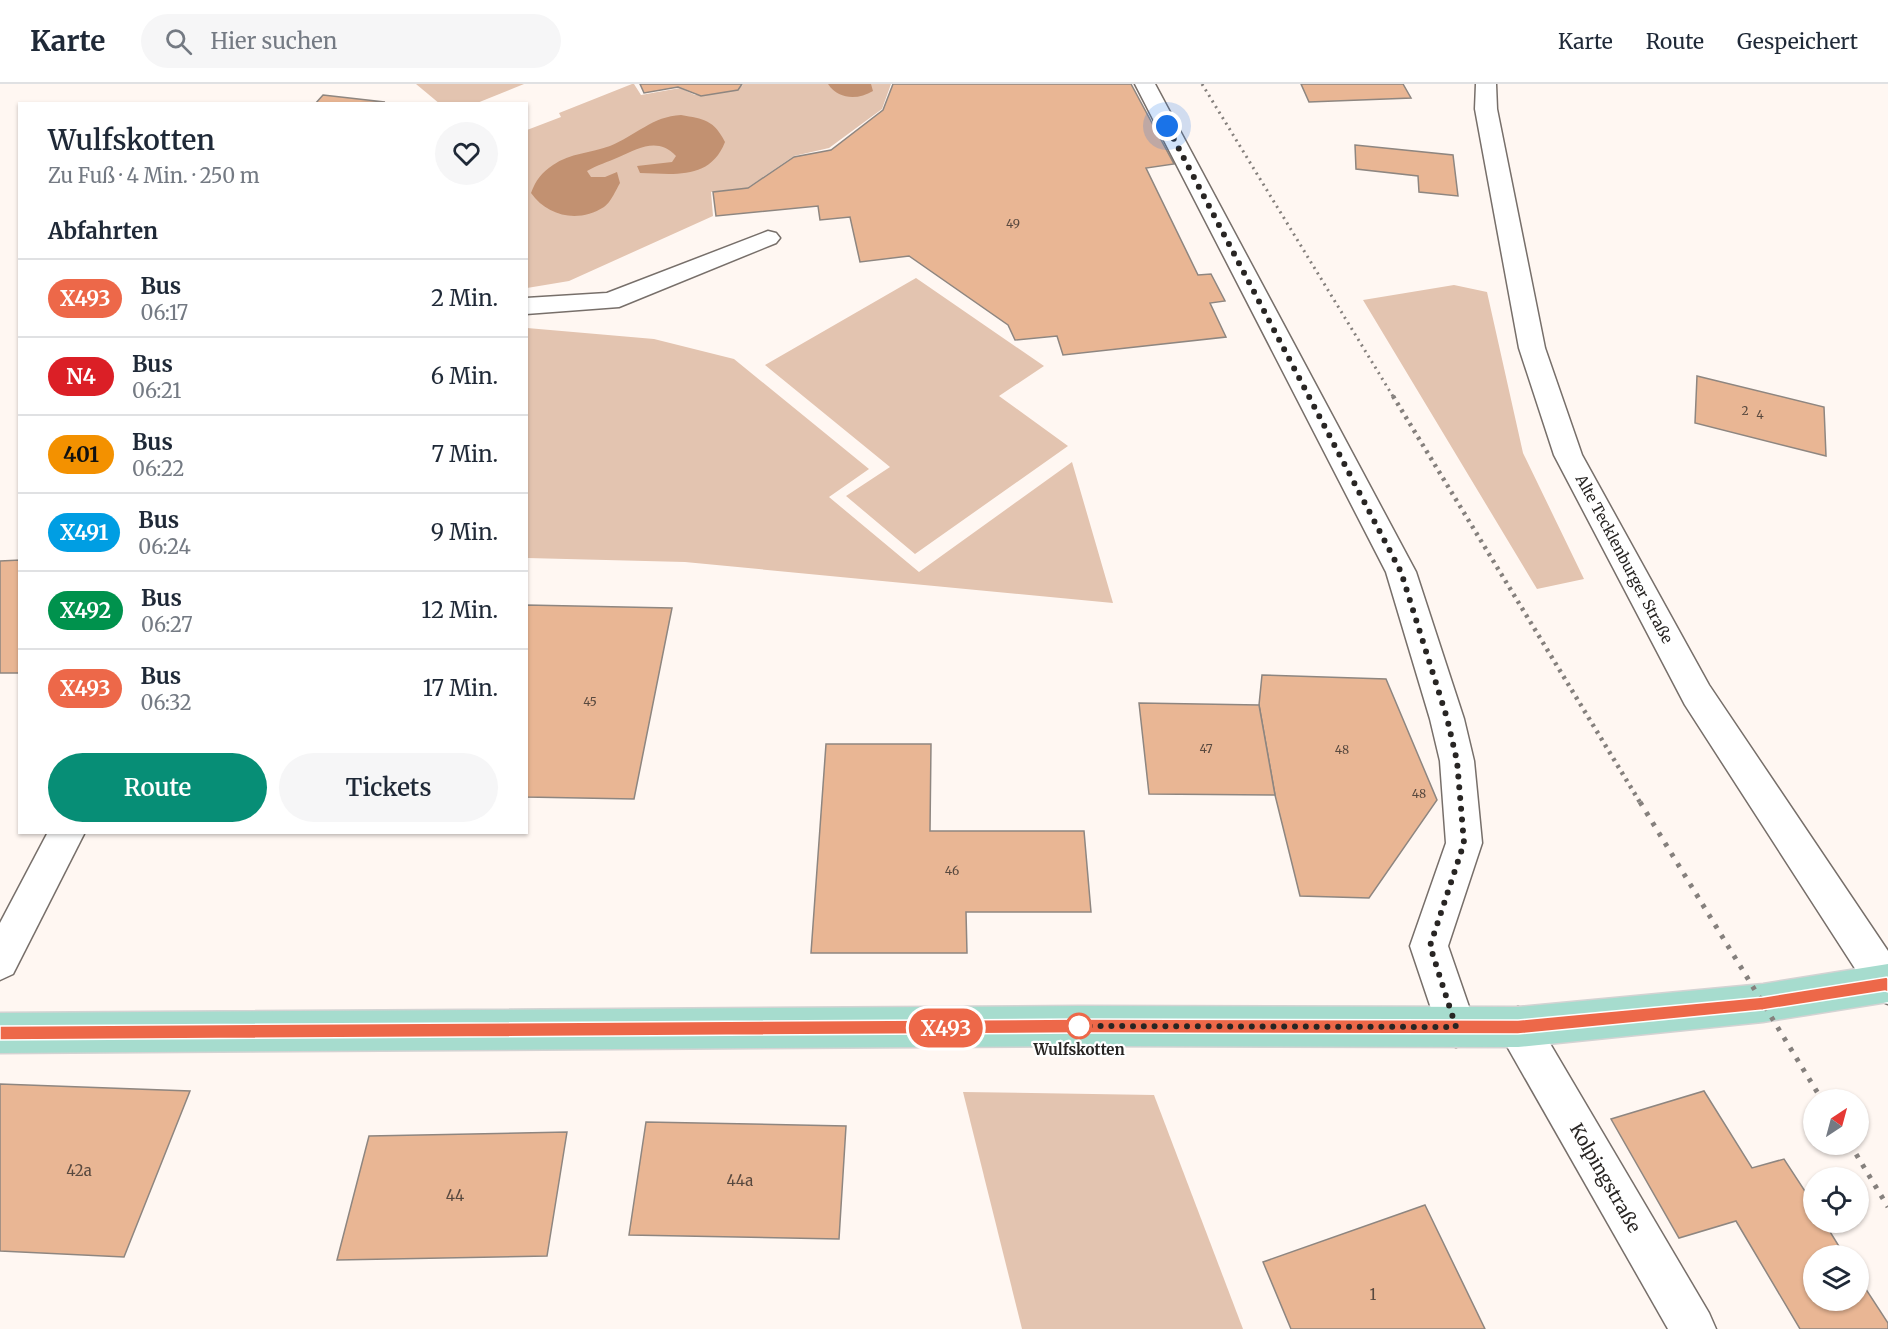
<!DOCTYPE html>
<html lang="de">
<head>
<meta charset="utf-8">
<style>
  body { margin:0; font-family:Merriweather,serif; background:#f6f6f7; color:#1f2937; height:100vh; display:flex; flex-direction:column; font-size:22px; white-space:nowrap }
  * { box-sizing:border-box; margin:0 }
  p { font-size:20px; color:#747a83 }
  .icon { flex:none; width:33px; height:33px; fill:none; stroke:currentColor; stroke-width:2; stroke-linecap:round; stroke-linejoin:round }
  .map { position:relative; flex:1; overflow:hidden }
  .side { position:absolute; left:18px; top:18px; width:510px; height:732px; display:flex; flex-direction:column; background:#fff; border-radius:0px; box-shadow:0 2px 4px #0004 }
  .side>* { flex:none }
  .badge { padding:0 12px; border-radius:20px; font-size:21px; line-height:39px }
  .needle { width:39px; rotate:36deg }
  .buttons { position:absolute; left:1803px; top:1005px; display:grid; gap:12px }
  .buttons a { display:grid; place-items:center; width:66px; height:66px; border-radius:50%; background:#fff; box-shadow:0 2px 4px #0004; font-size:30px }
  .you { position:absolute; width:30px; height:30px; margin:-15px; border:4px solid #fff; border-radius:50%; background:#1a73e8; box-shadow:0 0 0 9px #1a73e833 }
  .map>.badge { position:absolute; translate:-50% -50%; box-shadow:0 0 0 3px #fff }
  h2 { padding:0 30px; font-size:22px; line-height:54px }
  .round { display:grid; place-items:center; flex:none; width:63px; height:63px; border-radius:32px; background:#f6f6f7 }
  .head { display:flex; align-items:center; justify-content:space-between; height:102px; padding:0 30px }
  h1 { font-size:28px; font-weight:600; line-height:45px }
  .cta { display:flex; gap:12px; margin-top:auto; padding:12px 30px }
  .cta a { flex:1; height:69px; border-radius:36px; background:#078e76; color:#fff; font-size:24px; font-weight:600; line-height:69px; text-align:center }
  .cta a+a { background:#f6f6f7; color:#1f2937 }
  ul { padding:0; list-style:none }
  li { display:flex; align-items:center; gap:18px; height:78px; padding:0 30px; border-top:2px solid #e0e1e3 }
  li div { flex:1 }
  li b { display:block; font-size:22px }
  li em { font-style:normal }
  li .badge { min-width:66px; font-weight:700; text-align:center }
  header { display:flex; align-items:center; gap:36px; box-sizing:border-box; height:84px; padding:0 30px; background:#fff; border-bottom:2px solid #e0e1e3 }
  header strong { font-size:28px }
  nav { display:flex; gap:33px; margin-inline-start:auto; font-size:21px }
  .search { width:420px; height:54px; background:#f6f6f7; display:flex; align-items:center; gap:15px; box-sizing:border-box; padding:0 21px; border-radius:33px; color:#747a83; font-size:22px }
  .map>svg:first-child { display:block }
  .green { fill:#e3c4b0 }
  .water { fill:#c29171 }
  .building { fill:#e9b694; stroke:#8e8680; stroke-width:1.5 }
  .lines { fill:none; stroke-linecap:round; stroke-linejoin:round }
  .minor-casing { stroke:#776f6a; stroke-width:3 }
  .major-casing { stroke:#d4d3d3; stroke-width:3 }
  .minor { fill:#fff; fill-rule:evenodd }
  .major { fill:#a6dcce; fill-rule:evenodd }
  .rail-far2 { stroke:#85807d; stroke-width:3; stroke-dasharray:2 4.5; stroke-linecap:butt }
  .rail-far1 { stroke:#85807d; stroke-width:4.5; stroke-dasharray:3 5; stroke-linecap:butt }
  .rail { stroke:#85807d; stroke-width:5; stroke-dasharray:4 8; stroke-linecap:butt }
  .line { fill:#ed6849; stroke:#fff; stroke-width:1.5 }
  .walk { stroke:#282523; stroke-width:6; stroke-dasharray:0 10.8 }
  .stop-dot { fill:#fff; stroke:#ed6849; stroke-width:3 }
  .labels { text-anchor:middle; stroke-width:4.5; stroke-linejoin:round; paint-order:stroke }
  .number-label { font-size:12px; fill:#58493f }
  .street-label { font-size:15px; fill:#282523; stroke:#fff }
  .stop-label { font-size:15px; font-weight:bold; fill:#282523; stroke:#fff }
  .near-number-label { font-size:15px; fill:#58493f }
  .near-street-label { font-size:18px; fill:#282523; stroke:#fff }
</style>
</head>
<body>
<header>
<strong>Karte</strong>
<div class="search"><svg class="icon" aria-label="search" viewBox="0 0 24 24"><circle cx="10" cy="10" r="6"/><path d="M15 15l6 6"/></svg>Hier suchen</div>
<nav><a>Karte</a><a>Route</a><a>Gespeichert</a></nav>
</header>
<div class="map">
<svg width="1888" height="1245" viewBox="0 0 1888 1245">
  <rect width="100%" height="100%" fill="#fff7f2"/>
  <g class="green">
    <path d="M416,0H524L477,19L440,20Z"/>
    <path d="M632,0H634L641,11L680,4L695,11L742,2L743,0H891L882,25L829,64L794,72L747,104L711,108L713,132L569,197L527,204V46L561,33L559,29Z"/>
    <path d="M916,194L1044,282L999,312L1068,362L915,470L846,412L890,383L765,281Z"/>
    <path d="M1454,201L1487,208L1523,369L1584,495L1537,505L1363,216Z"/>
    <path d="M527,244L654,255L734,275L869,385L829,413L919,488L1072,378L1113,519L685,478L527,474Z"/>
    <path d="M963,1008L1154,1011L1243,1245H1022Z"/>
  </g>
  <g class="water">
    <path d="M828,0H871L873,7C858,16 839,16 828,0Z"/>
    <path d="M681,31C704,35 714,36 725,58C710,96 675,90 640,89L637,82L672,78L676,72C658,53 639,64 619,73C608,78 597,81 587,87L591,93H605L617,88L620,99C616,106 611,118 604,123C579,139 548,133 531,109C536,96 541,89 553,81C570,69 591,69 610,62C635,52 653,32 681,31Z"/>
  </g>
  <g class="building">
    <path d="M640,0H742L738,6L701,12L678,3L644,9Z"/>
    <path d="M893,0H1131L1174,80L1146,84L1198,191L1211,190L1225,217L1210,219L1226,253L1063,271L1057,252L1015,256L1008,241L909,172L860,178L850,133L820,136L818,122L716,132L713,108L748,104L794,73L831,66L883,26Z"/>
    <path d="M1301,0H1403L1411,14L1309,18Z"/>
    <path d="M323,11L385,18L315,20Z"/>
    <path d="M1355,61L1453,71L1458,112L1419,108L1418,92L1356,85Z"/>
    <path d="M1697,292L1824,323L1826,372L1695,339Z"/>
    <path d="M20,476V589H0V477Z"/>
    <path d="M526,521L672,524L634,715L526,713Z"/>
    <path d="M1262,591L1386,595L1437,716L1369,814L1300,812L1275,711L1259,621Z"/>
    <path d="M1139,619L1259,621L1275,711L1149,710Z"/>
    <path d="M826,660H931L930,747H1084L1091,828H966L967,869H811Z"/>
    <path d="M0,1000L190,1007L124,1173L0,1167Z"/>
    <path d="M1704,1007L1752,1084L1784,1075L1814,1121V1138H1824L1845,1172H1814V1216H1858V1193L1888,1239V1245H1800L1736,1137L1679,1154L1611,1035Z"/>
    <path d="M646,1038L846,1042L839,1155L629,1151Z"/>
    <path d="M567,1048L547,1172L337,1176L369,1052Z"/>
    <path d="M1425,1121L1485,1245H1291L1263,1178Z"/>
  </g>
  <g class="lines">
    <g class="minor-casing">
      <g id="minor">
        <path d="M1135,0H1155L1416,488L1464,635L1474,677L1482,759L1448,862L1476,943L1470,957L1456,963L1442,957L1410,862L1446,759L1440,677L1430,635L1386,488Z"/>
        <path d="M1476,0H1496L1497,25L1545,264L1582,371L1709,601L1888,867V920L1874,914L1685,621L1554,371L1519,264L1475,25Z"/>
        <path d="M768,147L776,149L780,154L776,159L619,223L526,230V214L607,209Z"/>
        <path d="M48,748H85L13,890L0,896V839Z"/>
        <path d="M1518,923L1532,929L1709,1229L1716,1245H1668L1504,957L1498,943L1504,929Z"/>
      </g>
    </g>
    <g class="major-casing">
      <path id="major" d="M1888,880V918L1763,938L1518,963L1079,962L0,969V929L1079,922L1518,923L1763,900Z"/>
    </g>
    <use href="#minor" class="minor"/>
    <use href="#major" class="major"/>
    <path class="rail-far2" d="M1202,0L1394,314"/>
    <path class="rail-far1" d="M1393,312L1641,720"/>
    <g class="rail">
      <path d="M1640,718L1822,1016"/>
      <path d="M1850,1060L1888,1123"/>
    </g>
  </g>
  <path class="line" d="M1887,893L1888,895V908L1885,907L1763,926L1518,950L1079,949L0,956V942L1079,935L1518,936L1763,913Z"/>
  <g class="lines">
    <path class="walk" d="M1079,942L1456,943L1430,862L1464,759L1457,677L1447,634L1401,488L1167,42"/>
  </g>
  <circle class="stop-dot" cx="1079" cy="942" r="12"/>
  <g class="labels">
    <g class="number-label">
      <text x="1013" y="144">49</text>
      <text x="1745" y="331">2</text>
      <text x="1760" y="335">4</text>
      <text x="590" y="622">45</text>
      <text x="1206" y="669">47</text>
      <text x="1342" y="670">48</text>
      <text x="1419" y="714">48</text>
      <text x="952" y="791">46</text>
    </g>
    <g class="street-label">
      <text transform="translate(1624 475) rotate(62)" y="5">Alte Tecklenburger Straße</text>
    </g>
    <g class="stop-label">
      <text x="1079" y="971">Wulfskotten</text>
    </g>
    <g class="near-number-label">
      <text x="79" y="1092">42a</text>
      <text x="740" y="1102">44a</text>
      <text x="455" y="1117">44</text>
      <text x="1373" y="1216">1</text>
    </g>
    <g class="near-street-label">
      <text transform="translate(1605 1094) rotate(60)" y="6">Kolpingstraße</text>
    </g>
  </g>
</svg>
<div class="buttons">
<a><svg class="needle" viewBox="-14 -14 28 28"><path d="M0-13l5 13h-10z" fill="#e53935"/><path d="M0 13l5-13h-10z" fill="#747a83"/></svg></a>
<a><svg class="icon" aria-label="locate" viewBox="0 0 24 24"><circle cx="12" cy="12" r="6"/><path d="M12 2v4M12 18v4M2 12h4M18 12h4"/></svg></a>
<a><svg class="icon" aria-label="layers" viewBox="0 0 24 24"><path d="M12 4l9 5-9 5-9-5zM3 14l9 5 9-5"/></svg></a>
</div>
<div class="you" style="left:1167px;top:42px"></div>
<b class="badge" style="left:946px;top:944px;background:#ed6849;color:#fff">X493</b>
<section class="side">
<div class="head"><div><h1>Wulfskotten</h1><p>Zu Fuß · 4 Min. · 250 m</p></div><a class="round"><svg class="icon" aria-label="heart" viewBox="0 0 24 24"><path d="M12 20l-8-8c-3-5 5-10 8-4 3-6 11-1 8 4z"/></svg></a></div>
<h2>Abfahrten</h2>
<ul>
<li><span class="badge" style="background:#ed6849;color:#fff">X493</span><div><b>Bus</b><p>06:17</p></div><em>2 Min.</em></li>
<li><span class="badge" style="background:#db1f26;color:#fff">N4</span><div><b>Bus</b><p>06:21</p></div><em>6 Min.</em></li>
<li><span class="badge" style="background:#f39100;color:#111">401</span><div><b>Bus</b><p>06:22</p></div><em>7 Min.</em></li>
<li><span class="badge" style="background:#009ee3;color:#fff">X491</span><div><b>Bus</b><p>06:24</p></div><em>9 Min.</em></li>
<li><span class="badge" style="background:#00924d;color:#fff">X492</span><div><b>Bus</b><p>06:27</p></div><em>12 Min.</em></li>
<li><span class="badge" style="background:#ed6849;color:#fff">X493</span><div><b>Bus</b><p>06:32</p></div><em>17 Min.</em></li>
</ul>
<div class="cta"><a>Route</a><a>Tickets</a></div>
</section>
</div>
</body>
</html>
